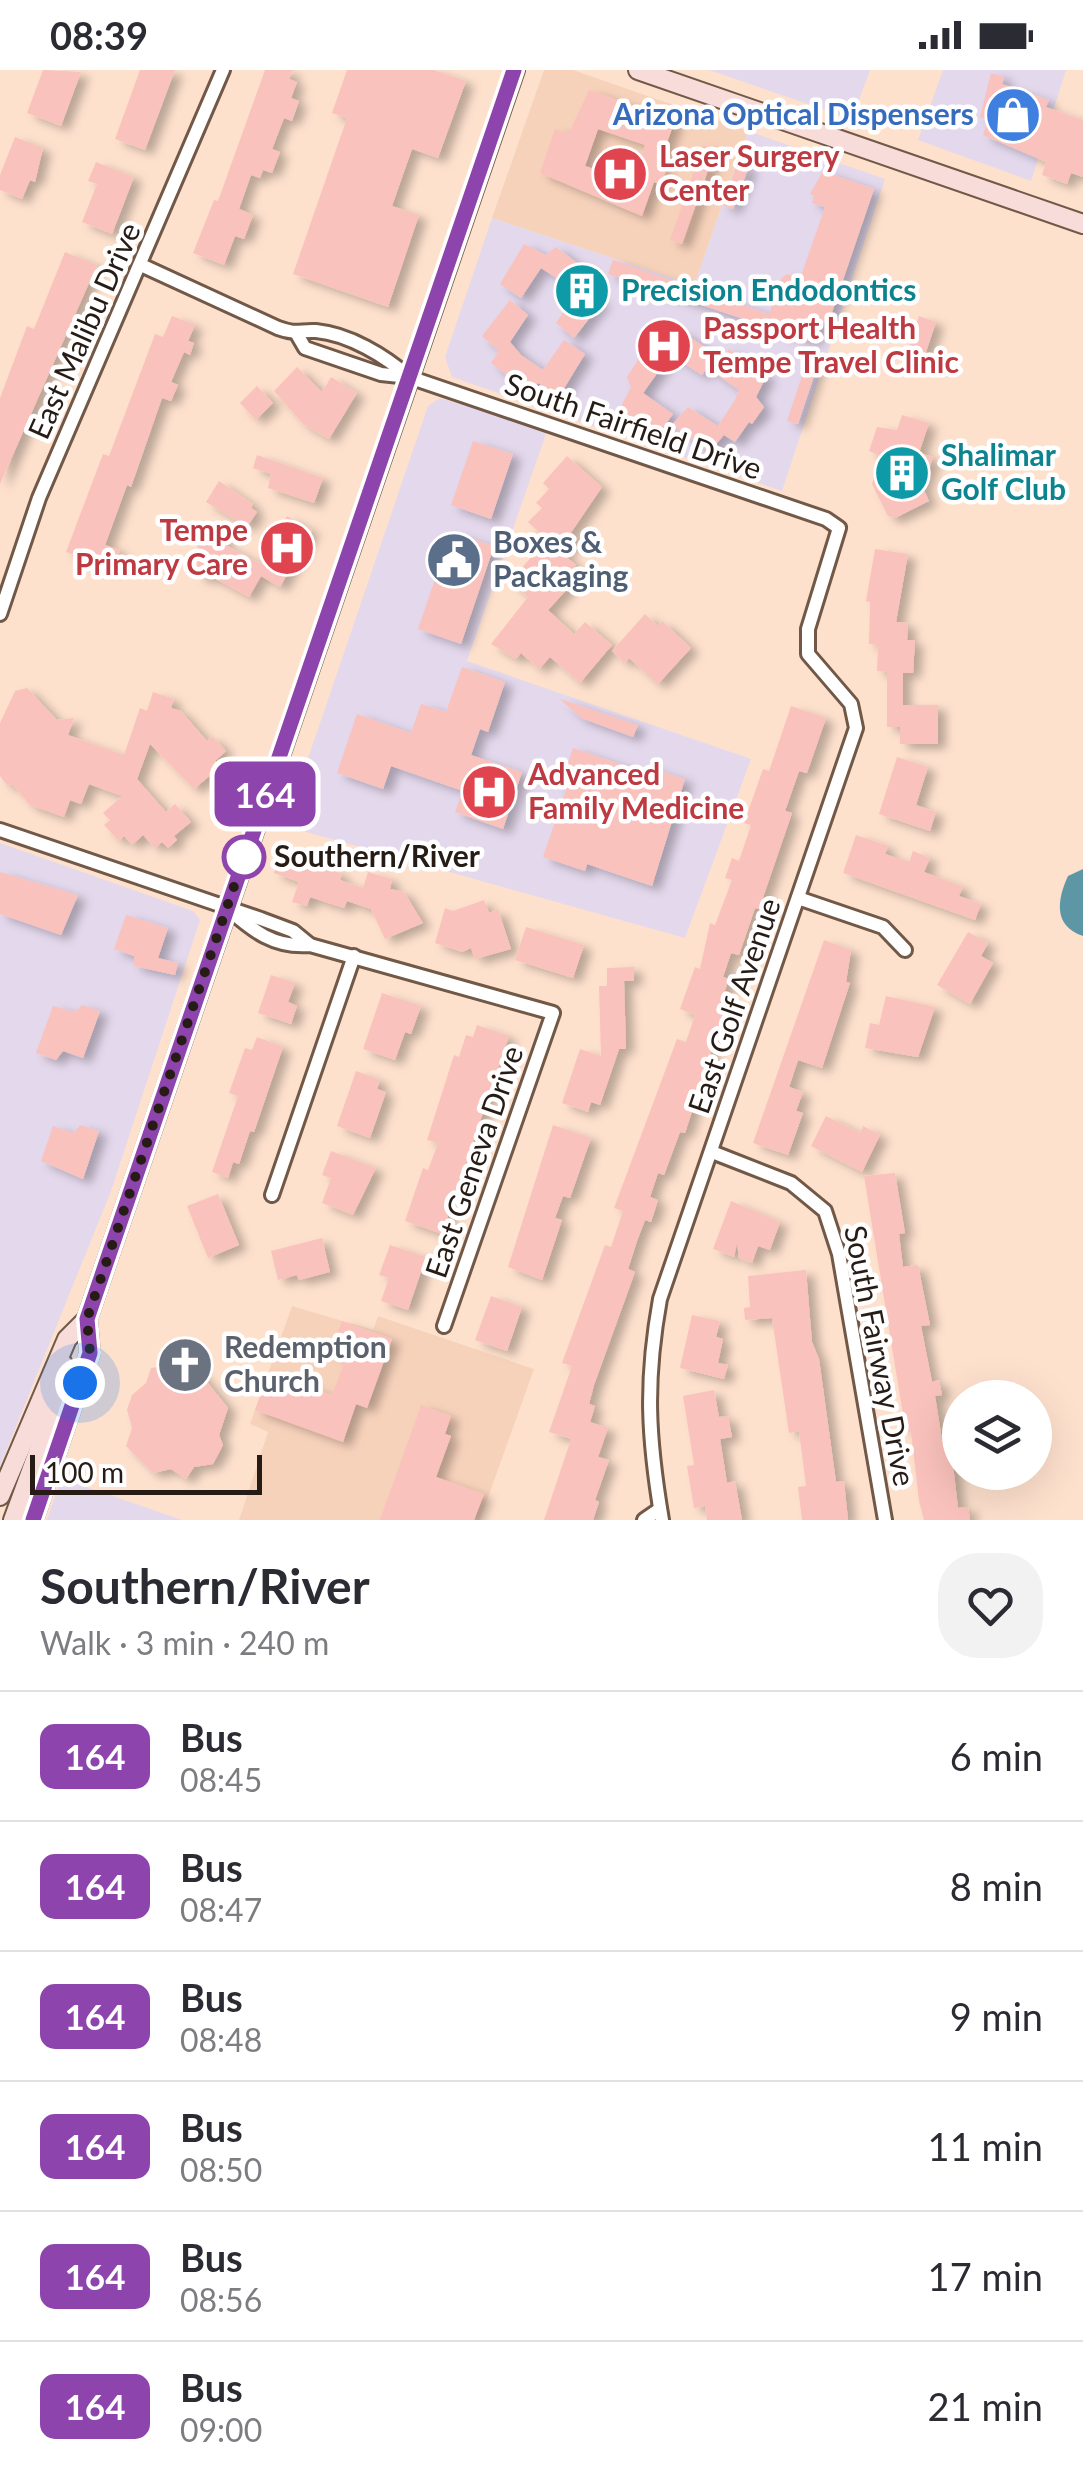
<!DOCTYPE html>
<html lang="en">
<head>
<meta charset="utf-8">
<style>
  body { margin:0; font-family:Lato,sans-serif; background:#f2f2f3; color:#2b2b33; height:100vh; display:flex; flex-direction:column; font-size:38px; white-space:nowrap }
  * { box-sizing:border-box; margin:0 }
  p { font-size:32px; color:#7c7c81 }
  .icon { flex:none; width:55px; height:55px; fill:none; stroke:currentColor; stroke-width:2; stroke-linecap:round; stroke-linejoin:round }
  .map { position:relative; height:1450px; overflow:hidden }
  .sheet { display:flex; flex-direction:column; background:#fff; flex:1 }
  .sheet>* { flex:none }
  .badge { padding:0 20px; border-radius:15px; font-size:35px; line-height:65px }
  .fabs { position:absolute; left:942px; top:1310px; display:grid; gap:20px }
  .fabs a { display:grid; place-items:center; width:110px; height:110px; border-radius:50%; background:#fff; box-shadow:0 10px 40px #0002; font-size:50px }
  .scale { position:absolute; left:30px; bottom:25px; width:232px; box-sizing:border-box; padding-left:10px; border:5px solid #261c15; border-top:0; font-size:28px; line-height:35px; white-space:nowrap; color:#261c15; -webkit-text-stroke:8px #fff; paint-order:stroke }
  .you { position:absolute; width:50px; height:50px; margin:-25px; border:8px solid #fff; border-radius:50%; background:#1a73e8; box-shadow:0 0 0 15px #1a73e833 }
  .map>.badge { position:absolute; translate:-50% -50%; box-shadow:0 0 0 5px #fff }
  .round { display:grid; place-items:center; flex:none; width:105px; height:105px; border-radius:40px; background:#f2f2f3 }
  .overview { display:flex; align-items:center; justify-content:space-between; height:170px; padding:0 40px }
  h1 { font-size:48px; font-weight:700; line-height:75px }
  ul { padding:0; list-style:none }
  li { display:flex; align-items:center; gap:30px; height:130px; padding:0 40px; border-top:2px solid #e1e1e2 }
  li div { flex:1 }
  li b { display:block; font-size:38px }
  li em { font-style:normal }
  li .badge { min-width:110px; font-weight:700; text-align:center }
  .status { display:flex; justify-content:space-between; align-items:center; height:70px; padding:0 50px; background:#fff; direction:ltr }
  .status svg { height:28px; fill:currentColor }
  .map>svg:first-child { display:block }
  .commercial { fill:#e4d8ec }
  .built { fill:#f7d2bb }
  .water { fill:#5d97a6 }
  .building { fill:#fac2bc; fill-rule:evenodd; filter:url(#shadow) }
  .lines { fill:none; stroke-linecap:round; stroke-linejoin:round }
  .street-casing { stroke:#715847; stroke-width:18 }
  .secondary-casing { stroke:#715847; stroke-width:22 }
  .street { stroke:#fff; stroke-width:12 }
  .secondary { stroke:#f8dcd9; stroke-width:18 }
  .line-casing { stroke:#fff; stroke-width:22 }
  .line { stroke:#8e44ad; stroke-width:15 }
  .walk { stroke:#261c15; stroke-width:10; stroke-dasharray:0 18 }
  .stop-dot { fill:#fff; stroke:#8e44ad; stroke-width:5 }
  .labels { text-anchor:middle; stroke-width:9; stroke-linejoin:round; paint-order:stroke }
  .shop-label { font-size:30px; font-weight:bold; fill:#366cbe; stroke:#fff; text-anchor:end }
  .health-label { font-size:30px; font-weight:bold; fill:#be3a42; stroke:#fff; text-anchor:start }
  .culture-label { font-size:30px; font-weight:bold; fill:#0d838f; stroke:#fff; text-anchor:start }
  .street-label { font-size:30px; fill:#261c15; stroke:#fff }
  .service-label { font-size:30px; font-weight:bold; fill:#4e5e75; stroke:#fff; text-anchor:start }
  .stop-label { font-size:30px; font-weight:bold; fill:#261c15; stroke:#fff; text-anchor:start }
  .worship-label { font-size:30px; font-weight:bold; fill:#5b616d; stroke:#fff; text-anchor:start }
</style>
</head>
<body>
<div class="status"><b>08:39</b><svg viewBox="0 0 49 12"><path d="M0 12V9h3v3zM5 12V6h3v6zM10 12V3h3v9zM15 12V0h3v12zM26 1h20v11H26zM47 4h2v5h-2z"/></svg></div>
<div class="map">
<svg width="1083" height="1450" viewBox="0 0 1083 1450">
  <defs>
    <filter id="shadow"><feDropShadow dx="8" dy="5" stdDeviation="5" flood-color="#0004"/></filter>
  </defs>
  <rect width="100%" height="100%" fill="#fee1cd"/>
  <g class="commercial">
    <path d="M709,0H870L852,49Z"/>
    <path d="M943,0H1066L1031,111L918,70Z"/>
    <path d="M748,61L885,109L782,421L452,307L445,287L492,148L694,215Z"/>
    <path d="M440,328L547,361L467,591L751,689L685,868L285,756L428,336Z"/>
    <path d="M0,773L193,841L200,850L111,1121L0,1396Z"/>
    <path d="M61,1408L182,1450H47Z"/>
  </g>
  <g class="built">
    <path d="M544,0H573L748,61L694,215L492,148Z"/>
    <path d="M292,1236L373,1260L378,1246L534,1299L480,1450H239L268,1362L250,1354Z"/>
  </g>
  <path class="water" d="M1083,799V866C1053,856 1057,830 1068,806Z"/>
  <g class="building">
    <path d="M43,0L81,2L61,56L27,43Z"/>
    <path d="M140,0H175L145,80L115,69Z"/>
    <path d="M265,0H293L289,9L297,12L291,28L299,31L292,51L284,48L272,79L280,82L272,103L263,100L260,108L251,105L239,139L253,145L244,169L235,166L224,195L193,183L214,130L218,131Z"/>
    <path d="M347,0H434L466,11L438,88L412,79L392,136L419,145L388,237L293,204L347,48L332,43Z"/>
    <path d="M991,3L1004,7L1002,14L1049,30L1046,37L1083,50V107L1071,103L1067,114L1042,105L1046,92L983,65L988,50L980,47Z"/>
    <path d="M589,20L675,50L658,98L666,101L661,115L654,112L642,146L540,103L555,59L569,63ZM598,59L645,75L633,112L585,96Z"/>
    <path d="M15,67L43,78L35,112L30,110L22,129L0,120V105Z"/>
    <path d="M703,75L715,80L682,174L670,170Z"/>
    <path d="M96,92L134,107L112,164L82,152L97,114L88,111Z"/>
    <path d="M738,92L749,96L733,139L722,135Z"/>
    <path d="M823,101L874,119L828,254L820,251L813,272L608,204L613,190L769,244L781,209L787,204L800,209L825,137L812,133L814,126L810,124Z"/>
    <path d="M524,174L546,185L556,177L593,205L585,217L602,232L574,268L556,253L574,226L564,213L541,198L521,228L500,214Z"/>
    <path d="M65,182L97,195L0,414V328L27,256L34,259Z"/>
    <path d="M510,230L528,245L510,272L521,285L543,300L564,270L585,284L560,325L538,313L528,321L491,293L499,281L482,266Z"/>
    <path d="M172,246L195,255L188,271L194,273L190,285L184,282L171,312L178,315L171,331L162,328L131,417L127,415L105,475L120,480L113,499L66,482L103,384L109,386L155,264L163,267Z"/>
    <path d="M919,246L936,252L924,288L907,282Z"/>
    <path d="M680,260L722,289L729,279L767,305L756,327L764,337L752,354L749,352L735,372L724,365L709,382L672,355L688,337L718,356L735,330L739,320L707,298L702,305L672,286L661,298L643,323L673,344L658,364L618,342L631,317L627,307L652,268L664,276Z"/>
    <path d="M807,291L818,294L798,354L787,351Z"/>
    <path d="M297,297L322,322L331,307L357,323L329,369L303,354L274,321Z"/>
    <path d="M257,316L273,333L256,350L240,333Z"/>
    <path d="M902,345L929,353L919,383L933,387L923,418L929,431L895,448L888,446L872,414L881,386L869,381L877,357L897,360Z"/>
    <path d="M473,371L513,384L491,449L451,435Z"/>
    <path d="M257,385L323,408L314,433L268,418L271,404L253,398Z"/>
    <path d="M567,386L602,417L570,464L576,470L563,484L576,495L563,510L570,516L548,540L574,564L585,552L612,575L580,613L550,587L539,599L521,583L516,589L491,574L528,527L510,511L535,483L528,476L540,463L528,452L542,438L536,433L549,419L543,413Z"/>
    <path d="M219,411L253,434L251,438L257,442L247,457L206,432Z"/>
    <path d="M287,446L312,460L280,517L261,506L249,527L214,508L197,507L198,463L224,464V474L261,494Z"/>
    <path d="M451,462L494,476L461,574L418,559Z"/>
    <path d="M875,479L908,484L896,552L908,553L907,570H915L913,603H903V635H938V674H900V657H887V602L877,601L878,575L869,574L870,532L866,531Z"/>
    <path d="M645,544L658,556L662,551L691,578L658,614L629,588L625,593L612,581Z"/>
    <path d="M462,597L505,612L488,662L480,659L471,685L522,702L503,759L455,742L463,721L391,696L383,719L337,703L357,644L411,663L421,634L446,642Z"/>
    <path d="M27,618L57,650L74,648L68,665L124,685L140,638L147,641L153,622L174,629L171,638L181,641L207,671L212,666L226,681L215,691L220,697L194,719L150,674L137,709L166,742L175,734L191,752L174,766L177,770L168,778L162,772L155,778L143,765L132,775L124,766L119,771L104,755L110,750L103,743L122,726L89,714L81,734L70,730L64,747L30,735L12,714L7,715L0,706V653L15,621Z"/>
    <path d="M560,629L638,655L633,667L581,648Z"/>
    <path d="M791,636L826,648L807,703L799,701L785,741L792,743L759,839L755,838L739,885L731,883L723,907L729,909L720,934L726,936L685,1063L680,1062L664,1105L658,1103L650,1127L658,1130L651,1152L645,1150L637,1171L628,1199L635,1202L594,1315L589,1334L595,1336L590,1352L608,1358L598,1387L609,1390L595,1430L599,1432L593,1450H544L571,1369L549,1362L572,1296L562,1293L605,1175L611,1177L623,1141L614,1138L677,969L686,972L695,945L680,939L695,897L700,899L710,853L715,855L732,810L725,808L732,788L739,791L751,755L744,753L763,699L769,701Z"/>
    <path d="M573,678L643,702L645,696L685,709L652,816L587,794L585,801L543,787L566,720L560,717Z"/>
    <path d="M897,687L928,697L916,735L936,742L930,761L879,744Z"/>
    <path d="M856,765L888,776L885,784L909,792L913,781L930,788L924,802L963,817L959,826L981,834L975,850L843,803Z"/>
    <path d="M278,791L317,802L319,795L342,804L340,810L363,818L368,802L392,809L390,819L404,822L423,853L385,869L371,839L347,831L344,838L310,827L307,836L292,832L299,812L274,803Z"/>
    <path d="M0,802L78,825L61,865L0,844Z"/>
    <path d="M484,830L489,843L498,839L511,879L475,889L471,878L462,882L435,873L445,838L453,841Z"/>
    <path d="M126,845L168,858L158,888L178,893L175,905L134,896V886L114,879Z"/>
    <path d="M526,857L584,875L573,908L515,890Z"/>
    <path d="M968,862L988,873L981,886L993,893L970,934L937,915Z"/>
    <path d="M824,870L851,880L846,912L850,913L822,998L798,990L789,1017L803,1022L796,1041L803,1043L788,1085L753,1073Z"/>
    <path d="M634,897V911H624L626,979H619L600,1035L591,1032L588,1042L562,1033L580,979L601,986L599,916H607V898Z"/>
    <path d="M271,905L295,913L288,932L297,936L291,954L258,943Z"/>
    <path d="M382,923L421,936L411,964L405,962L395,990L363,979Z"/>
    <path d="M886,926L935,937L918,987L865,978L870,953L879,955Z"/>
    <path d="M82,935L100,941L83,988L63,981L56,990L36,983L53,936L75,942Z"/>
    <path d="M477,955L509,966L442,1164L405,1151L423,1098L428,1100L438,1073L427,1070L454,985L459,987L466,965L473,967Z"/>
    <path d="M257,967L283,977L254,1062L250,1061L239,1094L233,1092L228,1108L212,1102L238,1026L229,1023L245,978L252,980Z"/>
    <path d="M356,1001L380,1010L377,1019L386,1022L370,1068L337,1056Z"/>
    <path d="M826,1046L860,1063L863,1056L880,1065L862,1102L811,1076Z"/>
    <path d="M80,1055L99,1061L83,1109L41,1091L53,1056L74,1063Z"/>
    <path d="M553,1055L591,1068L570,1128L563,1126L555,1148L562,1150L542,1210L508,1197Z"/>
    <path d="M331,1081L376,1098L353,1145L322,1133L331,1108L322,1105Z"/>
    <path d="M895,1103L905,1163L899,1164L903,1197L918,1195L930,1255L921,1256L932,1312L939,1310L942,1325L935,1326L942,1370L950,1369L958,1438L968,1437L970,1450H924L919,1431L911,1362L906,1363L864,1106Z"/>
    <path d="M218,1124L239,1175L208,1188L187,1136Z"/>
    <path d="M731,1131L780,1152L770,1180L758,1176L752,1193L739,1188L737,1173L734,1187L713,1179Z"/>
    <path d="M322,1168L330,1202L299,1210L297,1205L278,1210L271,1181Z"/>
    <path d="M390,1175L426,1187L408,1240L381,1231L389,1208L379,1205Z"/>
    <path d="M806,1200L812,1272L819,1289L836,1412L844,1411L848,1450H802L798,1417L806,1416L799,1361L789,1363L772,1248L745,1250L744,1238L750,1237L748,1206Z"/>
    <path d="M491,1226L522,1237L507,1281L475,1270Z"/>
    <path d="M692,1245L720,1251L716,1267L723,1269L718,1293L728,1295L724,1309L680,1298Z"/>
    <path d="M342,1251L392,1269L367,1338L356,1334L343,1372L255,1340L269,1302L332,1325L346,1288L330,1282Z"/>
    <path d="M191,1292L228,1338L219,1365L223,1375L213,1394L194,1397L186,1409L171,1399L153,1403L126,1376L132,1358L127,1340L132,1325L146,1313L151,1298Z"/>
    <path d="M714,1320L719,1347L728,1346L732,1367L720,1369L727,1413L735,1411L742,1450H707L705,1436L694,1438L687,1396L694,1395L683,1326Z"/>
    <path d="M421,1335L451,1346L445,1364L451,1366L436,1407L484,1424L474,1450H380Z"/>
  </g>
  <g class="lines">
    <g class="street-casing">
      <g id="street">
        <path d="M141,195L278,258C297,265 300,260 316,261C349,264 385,286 409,307"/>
        <path d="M298,266L305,278L381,304L409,307L826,449L839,458L808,559V584L851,634L856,658L660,1229C645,1312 648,1367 662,1450"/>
        <path d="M0,544L39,428L223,0"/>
        <path d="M0,760L261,849L293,861L310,875"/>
        <path d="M798,828L883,857L905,880"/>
        <path d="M227,838C253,861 274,878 310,875L553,943L444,1256"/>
        <path d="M712,1082L791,1113L825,1141L839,1184L885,1450"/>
        <path d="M272,1125L354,886"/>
        <path d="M644,1450L660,1439"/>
      </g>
    </g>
    <g class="secondary-casing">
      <g id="secondary">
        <path d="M638,0L1083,154"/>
        <path d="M0,1426L67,1269L87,1249"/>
        <path d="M13,1450L59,1325L63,1294"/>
        <path d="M33,1450L90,1283L87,1249L515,0"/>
      </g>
    </g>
    <use href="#street" class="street"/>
    <use href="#secondary" class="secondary"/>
  </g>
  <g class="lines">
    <g class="line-casing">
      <path id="line" d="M33,1450L90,1283L87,1249L514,0"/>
    </g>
    <use href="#line" class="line"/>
    <path class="walk" d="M80,1313L90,1283L87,1249L244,787"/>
  </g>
  <defs>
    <g id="shop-disc" transform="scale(2.875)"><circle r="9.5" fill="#3f7fe0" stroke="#fff"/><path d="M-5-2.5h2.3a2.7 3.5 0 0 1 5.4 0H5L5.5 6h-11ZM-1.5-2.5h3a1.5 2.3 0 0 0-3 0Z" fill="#fff"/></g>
    <g id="hospital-disc" transform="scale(2.875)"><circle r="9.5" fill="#e0444e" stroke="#fff"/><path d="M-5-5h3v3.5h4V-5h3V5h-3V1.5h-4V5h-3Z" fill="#fff"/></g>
    <g id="building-disc" transform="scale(2.875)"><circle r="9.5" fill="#0f9aa8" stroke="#fff"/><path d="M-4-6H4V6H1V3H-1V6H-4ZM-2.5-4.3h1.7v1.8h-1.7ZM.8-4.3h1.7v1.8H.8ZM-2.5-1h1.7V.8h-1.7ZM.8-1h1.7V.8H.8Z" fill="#fff"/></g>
    <g id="civic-disc" transform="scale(2.875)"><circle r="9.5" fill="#5c6f8a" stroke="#fff"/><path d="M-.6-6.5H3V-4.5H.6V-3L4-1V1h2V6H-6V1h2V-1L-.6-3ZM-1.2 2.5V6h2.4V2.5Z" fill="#fff"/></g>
    <g id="church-disc" transform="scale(2.875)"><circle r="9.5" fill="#6b7280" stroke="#fff"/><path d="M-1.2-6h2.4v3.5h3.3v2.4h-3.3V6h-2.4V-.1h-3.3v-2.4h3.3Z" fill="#fff"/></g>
  </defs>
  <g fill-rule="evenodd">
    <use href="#shop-disc" x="1013" y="45"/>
    <use href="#hospital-disc" x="620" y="104"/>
    <use href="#building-disc" x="582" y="221"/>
    <use href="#hospital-disc" x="664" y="276"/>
    <use href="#building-disc" x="902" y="403"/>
    <use href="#hospital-disc" x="287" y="478"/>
    <use href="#civic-disc" x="454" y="490"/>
    <use href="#hospital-disc" x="489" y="722"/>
    <use href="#church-disc" x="185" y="1295"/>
  </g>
  <circle class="stop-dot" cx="244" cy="787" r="20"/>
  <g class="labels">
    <g class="shop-label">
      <text x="974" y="55">Arizona Optical Dispensers</text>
    </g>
    <g class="health-label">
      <text x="659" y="97">Laser Surgery<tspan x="659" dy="34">Center</tspan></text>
      <text x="703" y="269">Passport Health<tspan x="703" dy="34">Tempe Travel Clinic</tspan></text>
      <text x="248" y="471" text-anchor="end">Tempe<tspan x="248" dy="34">Primary Care</tspan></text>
      <text x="528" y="715">Advanced<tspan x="528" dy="34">Family Medicine</tspan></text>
    </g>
    <g class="culture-label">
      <text x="621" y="231">Precision Endodontics</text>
      <text x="941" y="396">Shalimar<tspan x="941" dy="34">Golf Club</tspan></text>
    </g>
    <g class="street-label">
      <text transform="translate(85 261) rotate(-66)" y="10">East Malibu Drive</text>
      <text transform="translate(633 357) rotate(19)" y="10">South Fairfield Drive</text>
      <text transform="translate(735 936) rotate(-71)" y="10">East Golf Avenue</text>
      <text transform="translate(475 1092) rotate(-71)" y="10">East Geneva Drive</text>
      <text transform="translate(879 1286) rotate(79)" y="10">South Fairway Drive</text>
    </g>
    <g class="service-label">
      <text x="493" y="483">Boxes &amp;<tspan x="493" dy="34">Packaging</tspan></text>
    </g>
    <g class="stop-label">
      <text x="274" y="797">Southern/River</text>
    </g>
    <g class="worship-label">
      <text x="224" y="1288">Redemption<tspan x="224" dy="34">Church</tspan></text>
    </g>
  </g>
</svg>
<div class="fabs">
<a><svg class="icon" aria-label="layers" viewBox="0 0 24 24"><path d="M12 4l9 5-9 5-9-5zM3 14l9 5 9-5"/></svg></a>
</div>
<div class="scale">100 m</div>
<div class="you" style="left:80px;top:1313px"></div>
<b class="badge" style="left:265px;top:724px;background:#8e44ad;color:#fff">164</b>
</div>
<section class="sheet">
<div class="overview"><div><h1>Southern/River</h1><p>Walk · 3 min · 240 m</p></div><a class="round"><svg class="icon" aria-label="heart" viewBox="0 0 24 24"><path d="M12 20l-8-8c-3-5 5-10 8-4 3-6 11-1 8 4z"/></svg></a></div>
<ul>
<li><span class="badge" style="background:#8e44ad;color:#fff">164</span><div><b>Bus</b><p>08:45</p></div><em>6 min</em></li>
<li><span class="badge" style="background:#8e44ad;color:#fff">164</span><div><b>Bus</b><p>08:47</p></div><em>8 min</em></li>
<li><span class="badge" style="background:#8e44ad;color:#fff">164</span><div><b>Bus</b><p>08:48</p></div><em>9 min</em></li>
<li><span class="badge" style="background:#8e44ad;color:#fff">164</span><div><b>Bus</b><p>08:50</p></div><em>11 min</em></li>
<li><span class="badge" style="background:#8e44ad;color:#fff">164</span><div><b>Bus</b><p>08:56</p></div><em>17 min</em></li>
<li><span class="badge" style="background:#8e44ad;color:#fff">164</span><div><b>Bus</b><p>09:00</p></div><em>21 min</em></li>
</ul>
</section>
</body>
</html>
